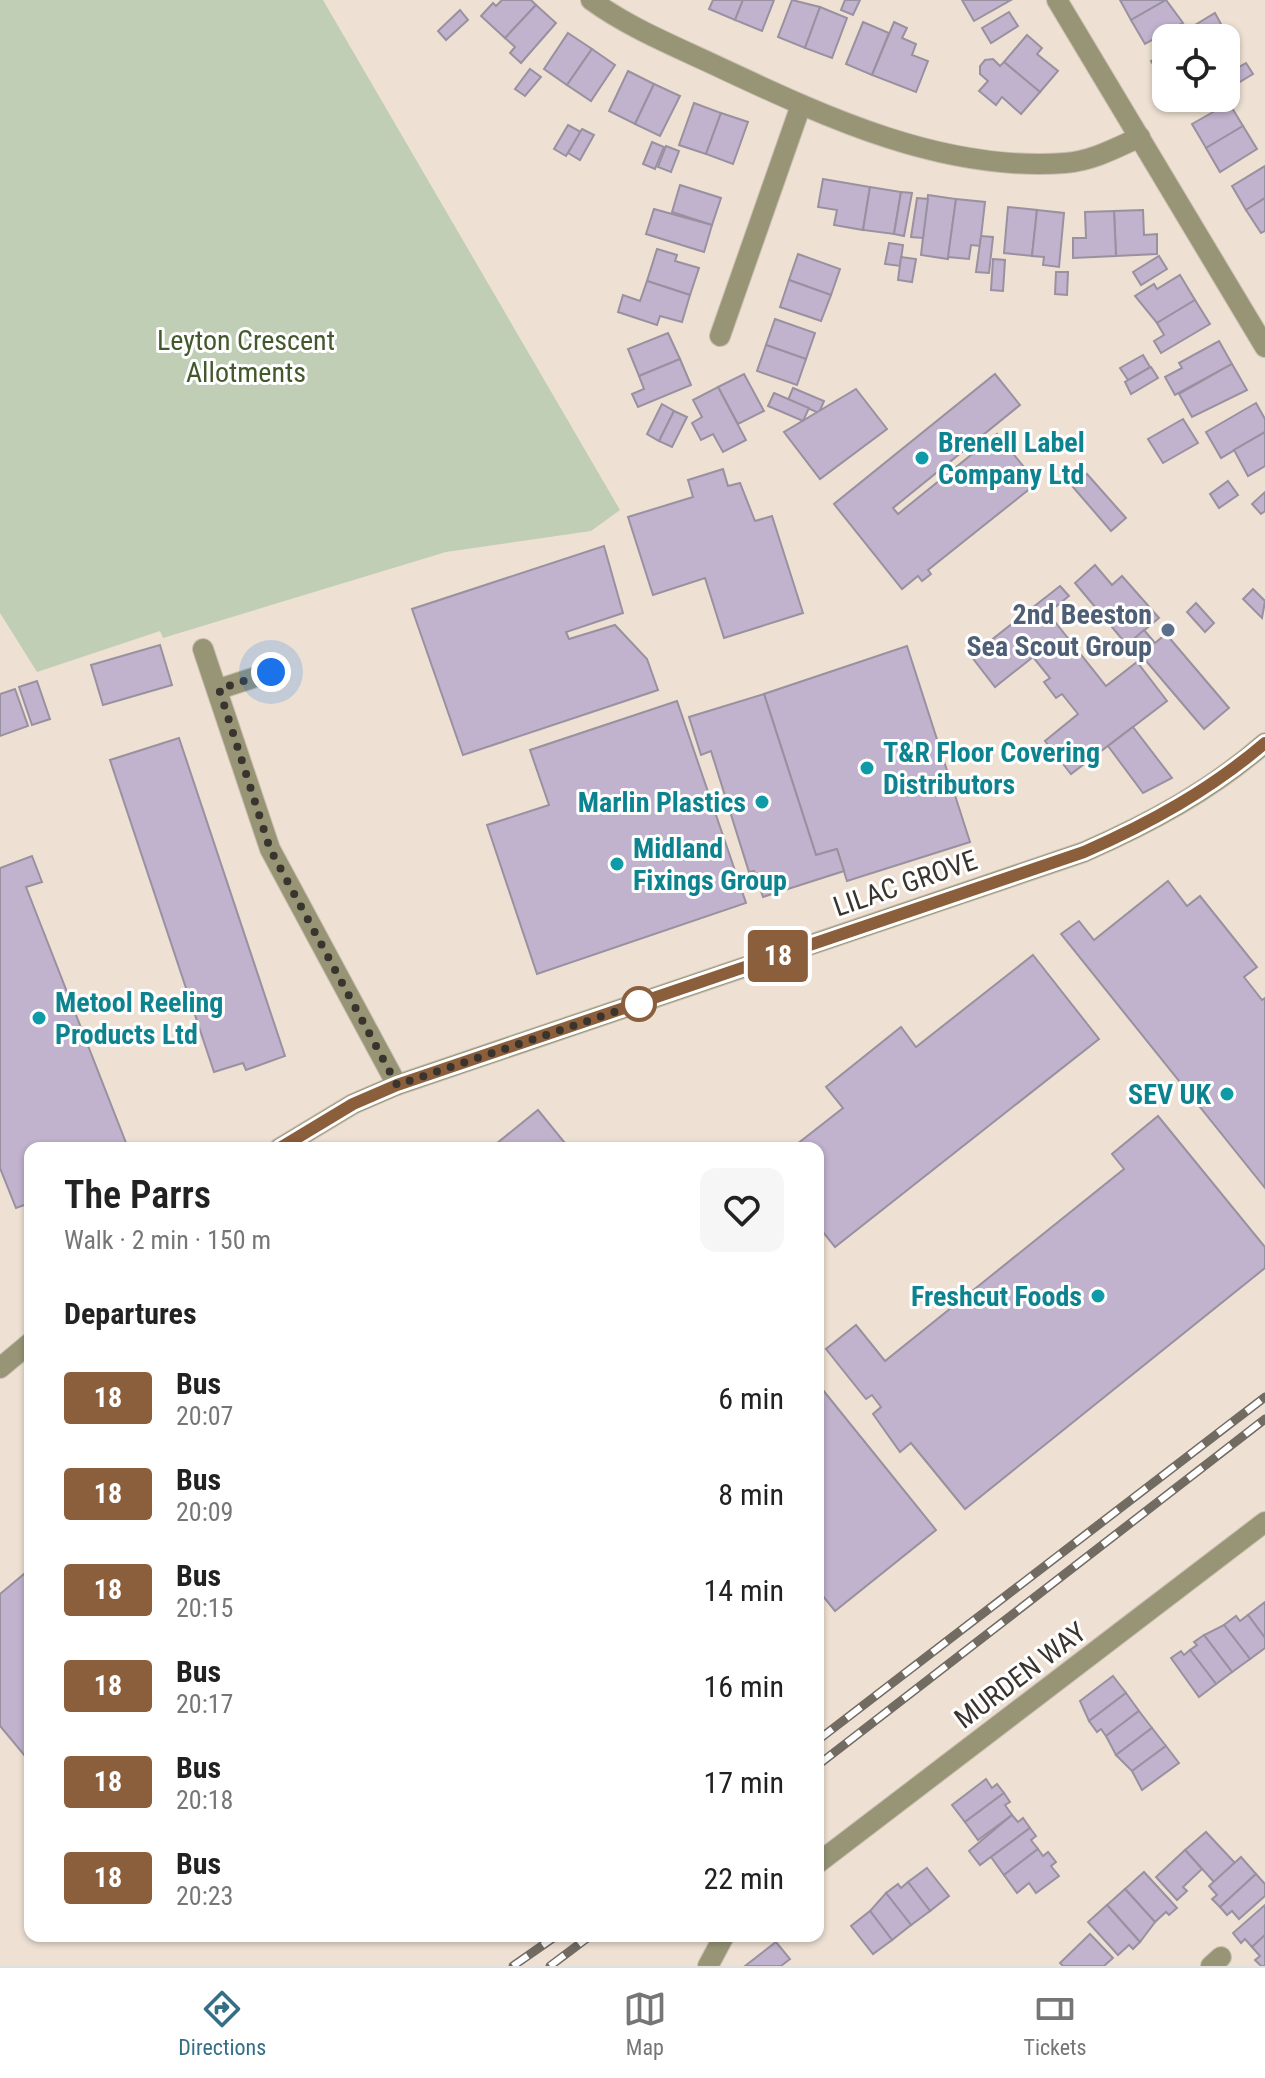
<!DOCTYPE html>
<html lang="en">
<head>
<meta charset="utf-8">
<style>
  body { margin:0; font-family:"Roboto Condensed",sans-serif; background:#f6f6f6; color:#222; height:100vh; display:flex; flex-direction:column; font-size:30px; white-space:nowrap }
  * { box-sizing:border-box; margin:0 }
  p { font-size:26px; color:#767676 }
  .icon { flex:none; width:44px; height:44px; fill:none; stroke:currentColor; stroke-width:2; stroke-linecap:round; stroke-linejoin:round }
  .map { position:relative; flex:1; overflow:hidden }
  .sheet { position:absolute; left:24px; top:1142px; width:800px; height:800px; display:flex; flex-direction:column; background:#fff; border-radius:16px; box-shadow:0 2px 6px #0004 }
  .sheet>* { flex:none }
  .badge { padding:0 16px; border-radius:6px; font-size:28px; line-height:52px }
  .tools { position:absolute; left:1152px; top:24px; display:grid; gap:16px }
  .tools a { display:grid; place-items:center; width:88px; height:88px; border-radius:16px; background:#fff; box-shadow:0 2px 6px #0004; font-size:40px }
  .you { position:absolute; width:40px; height:40px; margin:-20px; border:6px solid #fff; border-radius:50%; background:#1a73e8; box-shadow:0 0 0 12px #1a73e833 }
  .map>.badge { position:absolute; translate:-50% -50%; box-shadow:0 0 0 4px #fff }
  h2 { padding:0 40px; font-size:30px; line-height:72px }
  .round { display:grid; place-items:center; flex:none; width:84px; height:84px; border-radius:16px; background:#f6f6f6 }
  .summary { display:flex; align-items:center; justify-content:space-between; height:136px; padding:0 40px }
  h1 { font-size:38px; font-weight:600; line-height:60px }
  ul { padding:0; list-style:none }
  li { display:flex; align-items:center; gap:24px; height:96px; padding:0 40px }
  li div { flex:1 }
  li b { display:block; font-size:30px }
  li em { font-style:normal }
  li .badge { min-width:88px; font-weight:700; text-align:center }
  .tabs { display:flex; justify-content:space-around; align-items:center; height:112px; border-top:2px solid #e0e0e0; background:#fff; font-size:22px; color:#767676 }
  .tabs a { display:grid; justify-items:center; gap:4px }
  .tabs .active { color:#346f87 }
  .map>svg:first-child { display:block }
  .green { fill:#c0ceb5 }
  .building { fill:#c1b2cd; stroke:#9991a0; stroke-width:2 }
  .lines { fill:none; stroke-linecap:round; stroke-linejoin:round }
  .minor-casing { stroke:#cabeb2; stroke-width:22 }
  .minor { stroke:#979575; stroke-width:20 }
  .rail-casing { stroke:#726b62; stroke-width:9 }
  .rail { stroke:#fff; stroke-width:6; stroke-dasharray:18; stroke-linecap:butt }
  .line-casing { stroke:#fff; stroke-width:18 }
  .line { stroke:#8b5e3c; stroke-width:12 }
  .walk { stroke:#39342e; stroke-width:8; stroke-dasharray:0 14.4 }
  .culture-dot { fill:#0f9aa8; stroke:#fff; stroke-width:3 }
  .service-dot { fill:#5c6f8a; stroke:#fff; stroke-width:3 }
  .stop-dot { fill:#fff; stroke:#8b5e3c; stroke-width:4 }
  .labels { text-anchor:middle; stroke-width:6; stroke-linejoin:round; paint-order:stroke }
  .park-label { font-size:28px; fill:#43582d; stroke:#fff }
  .culture-label { font-size:28px; font-weight:bold; fill:#0d838f; stroke:#fff; text-anchor:start }
  .service-label { font-size:28px; font-weight:bold; fill:#4e5e75; stroke:#fff; text-anchor:end }
  .street-label { font-size:28px; fill:#39342e; stroke:#fff }
</style>
</head>
<body>
<div class="map">
<svg width="1265" height="1966" viewBox="0 0 1265 1966">
  <rect width="100%" height="100%" fill="#eee1d3"/>
  <path class="green" d="M0,0H323L620,510L591,531L446,552L163,638L160,631L37,672L0,613Z"/>
  <g class="building">
    <path d="M502,0H531L536,5L505,38L481,16L493,3L496,6Z"/>
    <path d="M713,0H743L735,20L709,9Z"/>
    <path d="M743,0H774L762,31L735,20Z"/>
    <path d="M792,0L820,7L805,48L778,37Z"/>
    <path d="M845,0H860L853,15L841,10Z"/>
    <path d="M962,0H1011L974,21Z"/>
    <path d="M1120,0H1166L1131,20Z"/>
    <path d="M1166,0L1183,23L1145,44L1131,20Z"/>
    <path d="M536,5L556,23L521,63L510,53L515,47L505,38Z"/>
    <path d="M820,7L847,18L832,58L805,48Z"/>
    <path d="M460,10L468,20L446,40L438,31Z"/>
    <path d="M1009,12L1018,26L991,43L982,28Z"/>
    <path d="M1215,13L1221,24L1196,38L1190,28Z"/>
    <path d="M863,22L889,33L872,75L846,64Z"/>
    <path d="M894,22L907,28L902,38L916,44L912,55L928,61L916,92L872,75Z"/>
    <path d="M568,33L592,49L567,85L544,69Z"/>
    <path d="M1027,35L1042,48L1037,54L1058,71L1040,92L1004,62Z"/>
    <path d="M592,49L615,65L591,101L567,85Z"/>
    <path d="M1166,52V84H1165L1151,61Z"/>
    <path d="M993,59L1000,66L1004,62L1040,92L1021,114L1002,97L996,105L979,91L988,81L980,74V66L985,60Z"/>
    <path d="M1246,63L1253,74L1228,89L1226,74Z"/>
    <path d="M530,69L541,77L525,96L515,89Z"/>
    <path d="M628,71L654,84L635,124L609,111Z"/>
    <path d="M654,84L680,96L660,136L635,124Z"/>
    <path d="M694,103L721,113L706,154L679,145Z"/>
    <path d="M1229,103L1243,126L1206,148L1192,124Z"/>
    <path d="M721,113L748,122L733,164L706,154Z"/>
    <path d="M568,125L581,132L566,156L554,149Z"/>
    <path d="M1243,126L1257,149L1220,172L1206,148Z"/>
    <path d="M582,129L594,135L580,160L568,153Z"/>
    <path d="M652,142L664,147L655,169L643,164Z"/>
    <path d="M666,146L679,151L671,172L658,167Z"/>
    <path d="M1265,166V198L1246,210L1232,186Z"/>
    <path d="M823,179L870,187L863,230L834,225L837,210L818,207Z"/>
    <path d="M680,185L721,198L712,225L672,212Z"/>
    <path d="M870,187L901,192L894,234L863,230Z"/>
    <path d="M901,192L912,193L904,236L894,234Z"/>
    <path d="M928,195L956,199L948,259L921,255Z"/>
    <path d="M917,198L928,199L923,238L911,237Z"/>
    <path d="M1265,198V231L1261,233L1246,210Z"/>
    <path d="M956,199L985,202L980,246L971,245L969,259L948,257Z"/>
    <path d="M1008,207L1037,210L1032,256L1004,253Z"/>
    <path d="M654,209L712,225L704,252L646,234Z"/>
    <path d="M1037,210L1064,213L1059,267L1043,265L1044,257L1032,256Z"/>
    <path d="M1143,210L1144,235L1157,234V254L1116,256L1114,211Z"/>
    <path d="M1114,211L1116,256L1073,258V238H1086L1085,212Z"/>
    <path d="M981,236L993,237L989,273L976,272Z"/>
    <path d="M889,243L903,245L900,266L885,264Z"/>
    <path d="M657,249L677,255L675,261L699,268L690,295L647,281Z"/>
    <path d="M798,254L840,269L831,295L789,280Z"/>
    <path d="M1159,256L1167,269L1141,285L1133,272Z"/>
    <path d="M901,257L916,259L912,282L898,280Z"/>
    <path d="M993,259L1005,260L1003,291L991,290Z"/>
    <path d="M1056,272H1068L1067,295L1055,294Z"/>
    <path d="M1180,275L1195,300L1157,323L1135,296L1154,284L1157,289Z"/>
    <path d="M789,280L831,295L821,321L780,307Z"/>
    <path d="M647,281L690,295L682,322L660,316L657,325L618,312L623,295L640,301Z"/>
    <path d="M1195,300L1210,324L1161,353L1154,341L1164,335L1157,323Z"/>
    <path d="M775,319L815,333L806,359L766,345Z"/>
    <path d="M668,333L680,359L639,376L628,349Z"/>
    <path d="M1219,341L1232,364L1175,395L1165,377L1182,368L1179,363Z"/>
    <path d="M766,345L806,359L797,385L757,371Z"/>
    <path d="M1143,355L1150,367L1128,380L1120,368Z"/>
    <path d="M680,359L691,385L638,407L632,394L644,389L639,376Z"/>
    <path d="M1232,364L1247,390L1192,417L1179,394Z"/>
    <path d="M1151,367L1158,378L1131,394L1125,382Z"/>
    <path d="M744,374L764,411L738,424L718,387Z"/>
    <path d="M995,374L1020,405L893,508L898,514L997,434L1037,483L928,570L931,574L922,581L918,576L902,589L834,504Z"/>
    <path d="M718,387L746,440L723,452L713,434L701,440L692,423L702,417L693,400Z"/>
    <path d="M793,388L824,401L819,413L788,400Z"/>
    <path d="M856,389L887,429L820,479L784,432Z"/>
    <path d="M774,393L809,408L803,421L768,406Z"/>
    <path d="M1256,403L1265,419V432L1221,458L1206,432Z"/>
    <path d="M662,404L674,411L659,441L647,434Z"/>
    <path d="M674,411L687,417L672,447L659,441Z"/>
    <path d="M1183,419L1198,443L1163,463L1148,439Z"/>
    <path d="M1265,432V466L1248,476L1234,450Z"/>
    <path d="M723,469L728,486L740,483L755,521L772,516L803,613L724,638L705,578L653,595L628,517L693,497L688,480Z"/>
    <path d="M1087,474L1126,518L1111,531L1073,487Z"/>
    <path d="M1228,481L1238,495L1219,508L1210,494Z"/>
    <path d="M1265,492V511L1261,514L1252,504Z"/>
    <path d="M604,546L623,613L566,632L569,639L615,625L647,659L658,690L463,755L412,609Z"/>
    <path d="M1095,565L1112,585L1122,576L1159,618L1127,645L1075,583Z"/>
    <path d="M1060,586L1069,596L1048,613L1106,686L1137,662L1167,701L1071,774L1045,741L1078,714L1062,694L1056,698L1044,682L1050,678L1033,657L995,687L971,656Z"/>
    <path d="M1253,589L1265,601L1262,618L1243,599Z"/>
    <path d="M1196,603L1214,623L1205,632L1187,612Z"/>
    <path d="M1144,630L1155,643L1166,634L1229,708L1204,729L1141,655L1145,651L1135,638Z"/>
    <path d="M160,645L172,685L103,705L91,665Z"/>
    <path d="M907,646L970,842L847,881L837,849L816,855L764,694Z"/>
    <path d="M37,681L50,719L32,725L19,687Z"/>
    <path d="M15,689L28,726L0,736V694Z"/>
    <path d="M764,694L816,855L837,849L844,871L763,897L754,871L749,872L711,751L701,755L689,717Z"/>
    <path d="M677,701L746,903L537,974L487,825L549,805L530,750Z"/>
    <path d="M1133,727L1172,778L1143,793L1108,746Z"/>
    <path d="M179,738L285,1056L246,1070L243,1063L214,1072L110,760Z"/>
    <path d="M32,856L42,882L26,887L128,1148H30V1203L16,1208L0,1168V868Z"/>
    <path d="M1168,881L1187,906L1200,896L1257,967L1244,977L1262,1000L1265,998V1188L1061,934L1079,921L1094,940Z"/>
    <path d="M1033,955L1099,1039L835,1247L818,1226V1148H792L843,1108L826,1087L901,1027L916,1047Z"/>
    <path d="M538,1110L569,1148H491Z"/>
    <path d="M1158,1116L1265,1247V1268L965,1509L911,1443L900,1452L873,1414L881,1407L872,1395L866,1399L826,1349L856,1325L885,1361L1124,1169L1112,1154Z"/>
    <path d="M818,1384L936,1530L835,1611L818,1590Z"/>
    <path d="M30,1569V1762L0,1726V1594Z"/>
    <path d="M1265,1602V1638L1248,1615Z"/>
    <path d="M1248,1615L1265,1638V1648L1250,1659L1224,1625L1236,1616L1240,1621Z"/>
    <path d="M1224,1625L1250,1659L1232,1672L1204,1635Z"/>
    <path d="M1204,1635L1232,1672L1216,1684L1190,1650L1197,1645L1194,1642Z"/>
    <path d="M1190,1650L1216,1684L1199,1697L1171,1658L1181,1651L1184,1655Z"/>
    <path d="M1113,1676L1126,1693L1089,1721L1080,1701Z"/>
    <path d="M1126,1693L1139,1711L1106,1736L1101,1729L1097,1732L1089,1721Z"/>
    <path d="M1139,1711L1152,1728L1116,1755L1106,1736Z"/>
    <path d="M1152,1728L1166,1746L1132,1771L1116,1755Z"/>
    <path d="M1166,1746L1179,1763L1142,1790L1132,1771Z"/>
    <path d="M986,1779L992,1788L997,1784L1004,1793L965,1822L952,1805Z"/>
    <path d="M1004,1793L1010,1802L1005,1805L1012,1815L978,1840L965,1822Z"/>
    <path d="M1012,1815L1018,1822L1023,1818L1030,1828L980,1865L969,1851Z"/>
    <path d="M1030,1828L1036,1836L1031,1840L1038,1849L1004,1875L991,1857Z"/>
    <path d="M1206,1832L1235,1863L1214,1882L1185,1850Z"/>
    <path d="M1038,1849L1043,1856L1048,1852L1056,1862L1051,1866L1059,1876L1036,1893L1029,1883L1017,1893L1004,1875Z"/>
    <path d="M1185,1850L1202,1869L1183,1887L1187,1891L1177,1900L1156,1877Z"/>
    <path d="M1241,1857L1256,1874L1220,1907L1212,1899L1217,1895L1209,1886Z"/>
    <path d="M927,1868L949,1896L930,1911L908,1882Z"/>
    <path d="M1144,1872L1177,1908L1169,1915L1166,1912L1155,1922L1125,1889Z"/>
    <path d="M1256,1874L1265,1884V1896L1239,1919L1232,1911L1227,1915L1220,1907Z"/>
    <path d="M908,1882L930,1911L911,1925L886,1893L898,1884L901,1888Z"/>
    <path d="M1125,1889L1155,1922L1140,1942L1107,1905Z"/>
    <path d="M886,1893L911,1925L892,1940L870,1911Z"/>
    <path d="M1107,1905L1140,1942L1133,1949L1129,1945L1118,1955L1088,1922Z"/>
    <path d="M1265,1905V1935L1252,1947L1245,1939L1241,1943L1233,1933Z"/>
    <path d="M870,1911L892,1940L873,1954L851,1926Z"/>
    <path d="M1090,1934L1113,1958L1104,1966H1063L1060,1963Z"/>
    <path d="M1265,1935V1966H1261L1255,1960L1260,1956L1252,1947Z"/>
    <path d="M776,1942L790,1959L781,1966H745Z"/>
  </g>
  <g class="lines">
    <g class="minor-casing">
      <g id="minor">
        <path d="M591,0C631,29 677,47 721,68C828,118 943,172 1065,163C1092,161 1116,148 1140,137"/>
        <path d="M1057,0L1265,347"/>
        <path d="M720,336L801,105"/>
        <path d="M203,649L270,849L397,1085"/>
        <path d="M219,689L271,672"/>
        <path d="M280,1148L353,1104L397,1085L1084,852C1150,823 1210,791 1265,743"/>
        <path d="M0,1368L30,1343"/>
        <path d="M818,1863L1265,1522"/>
        <path d="M708,1966L724,1936"/>
        <path d="M1211,1966L1221,1957"/>
      </g>
    </g>
    <use href="#minor" class="minor"/>
    <g class="rail-casing">
      <g id="rail">
        <path d="M818,1740L1265,1397"/>
        <path d="M818,1765L1265,1419"/>
        <path d="M513,1966L556,1936"/>
        <path d="M550,1966L590,1936"/>
      </g>
    </g>
    <use href="#rail" class="rail"/>
  </g>
  <g class="lines">
    <g class="line-casing">
      <path id="line" d="M280,1148L353,1104L397,1085L1084,852C1150,823 1210,790 1265,743"/>
    </g>
    <use href="#line" class="line"/>
    <path class="walk" d="M271,672L219,689L270,849L397,1085L650,1000L639,1004"/>
  </g>
  <g class="culture-dot">
    <circle cx="922" cy="458" r="8"/>
    <circle cx="867" cy="768" r="8"/>
    <circle cx="762" cy="802" r="8"/>
    <circle cx="617" cy="864" r="8"/>
    <circle cx="39" cy="1018" r="8"/>
    <circle cx="1227" cy="1094" r="8"/>
    <circle cx="1098" cy="1296" r="8"/>
  </g>
  <circle class="service-dot" cx="1168" cy="630" r="8"/>
  <circle class="stop-dot" cx="639" cy="1004" r="16"/>
  <g class="labels">
    <g class="park-label">
      <text x="246" y="350">Leyton Crescent<tspan x="246" dy="32">Allotments</tspan></text>
    </g>
    <g class="culture-label">
      <text x="938" y="452">Brenell Label<tspan x="938" dy="32">Company Ltd</tspan></text>
      <text x="883" y="762">T&amp;R Floor Covering<tspan x="883" dy="32">Distributors</tspan></text>
      <text x="746" y="812" text-anchor="end">Marlin Plastics</text>
      <text x="633" y="858">Midland<tspan x="633" dy="32">Fixings Group</tspan></text>
      <text x="55" y="1012">Metool Reeling<tspan x="55" dy="32">Products Ltd</tspan></text>
      <text x="1211" y="1104" text-anchor="end">SEV UK</text>
      <text x="1082" y="1306" text-anchor="end">Freshcut Foods</text>
    </g>
    <g class="service-label">
      <text x="1152" y="624">2nd Beeston<tspan x="1152" dy="32">Sea Scout Group</tspan></text>
    </g>
    <g class="street-label">
      <text transform="translate(905 883) rotate(-19)" y="10">LILAC GROVE</text>
      <text transform="translate(1020 1675) rotate(-37)" y="10">MURDEN WAY</text>
    </g>
  </g>
</svg>
<div class="tools">
<a><svg class="icon" aria-label="locate" viewBox="0 0 24 24"><circle cx="12" cy="12" r="6"/><path d="M12 2v4M12 18v4M2 12h4M18 12h4"/></svg></a>
</div>
<div class="you" style="left:271px;top:672px"></div>
<b class="badge" style="left:778px;top:956px;background:#8b5e3c;color:#fff">18</b>
<section class="sheet">
<div class="summary"><div><h1>The Parrs</h1><p>Walk · 2 min · 150 m</p></div><a class="round"><svg class="icon" aria-label="heart" viewBox="0 0 24 24"><path d="M12 20l-8-8c-3-5 5-10 8-4 3-6 11-1 8 4z"/></svg></a></div>
<h2>Departures</h2>
<ul>
<li><span class="badge" style="background:#8b5e3c;color:#fff">18</span><div><b>Bus</b><p>20:07</p></div><em>6 min</em></li>
<li><span class="badge" style="background:#8b5e3c;color:#fff">18</span><div><b>Bus</b><p>20:09</p></div><em>8 min</em></li>
<li><span class="badge" style="background:#8b5e3c;color:#fff">18</span><div><b>Bus</b><p>20:15</p></div><em>14 min</em></li>
<li><span class="badge" style="background:#8b5e3c;color:#fff">18</span><div><b>Bus</b><p>20:17</p></div><em>16 min</em></li>
<li><span class="badge" style="background:#8b5e3c;color:#fff">18</span><div><b>Bus</b><p>20:18</p></div><em>17 min</em></li>
<li><span class="badge" style="background:#8b5e3c;color:#fff">18</span><div><b>Bus</b><p>20:23</p></div><em>22 min</em></li>
</ul>
</section>
</div>
<nav class="tabs">
<a class="active"><svg class="icon" aria-label="directions" viewBox="0 0 24 24"><path d="M12 3l9 9-9 9-9-9zM9 14v-3h6M13 9l2 2-2 2"/></svg>Directions</a>
<a><svg class="icon" aria-label="map" viewBox="0 0 24 24"><path d="M3 6l6-2 6 2 6-2v14l-6 2-6-2-6 2zM9 4v14M15 6v14"/></svg>Map</a>
<a><svg class="icon" aria-label="tickets" viewBox="0 0 24 24"><path d="M3 7h18v10H3zM15 7v10"/></svg>Tickets</a>
</nav>
</body>
</html>
